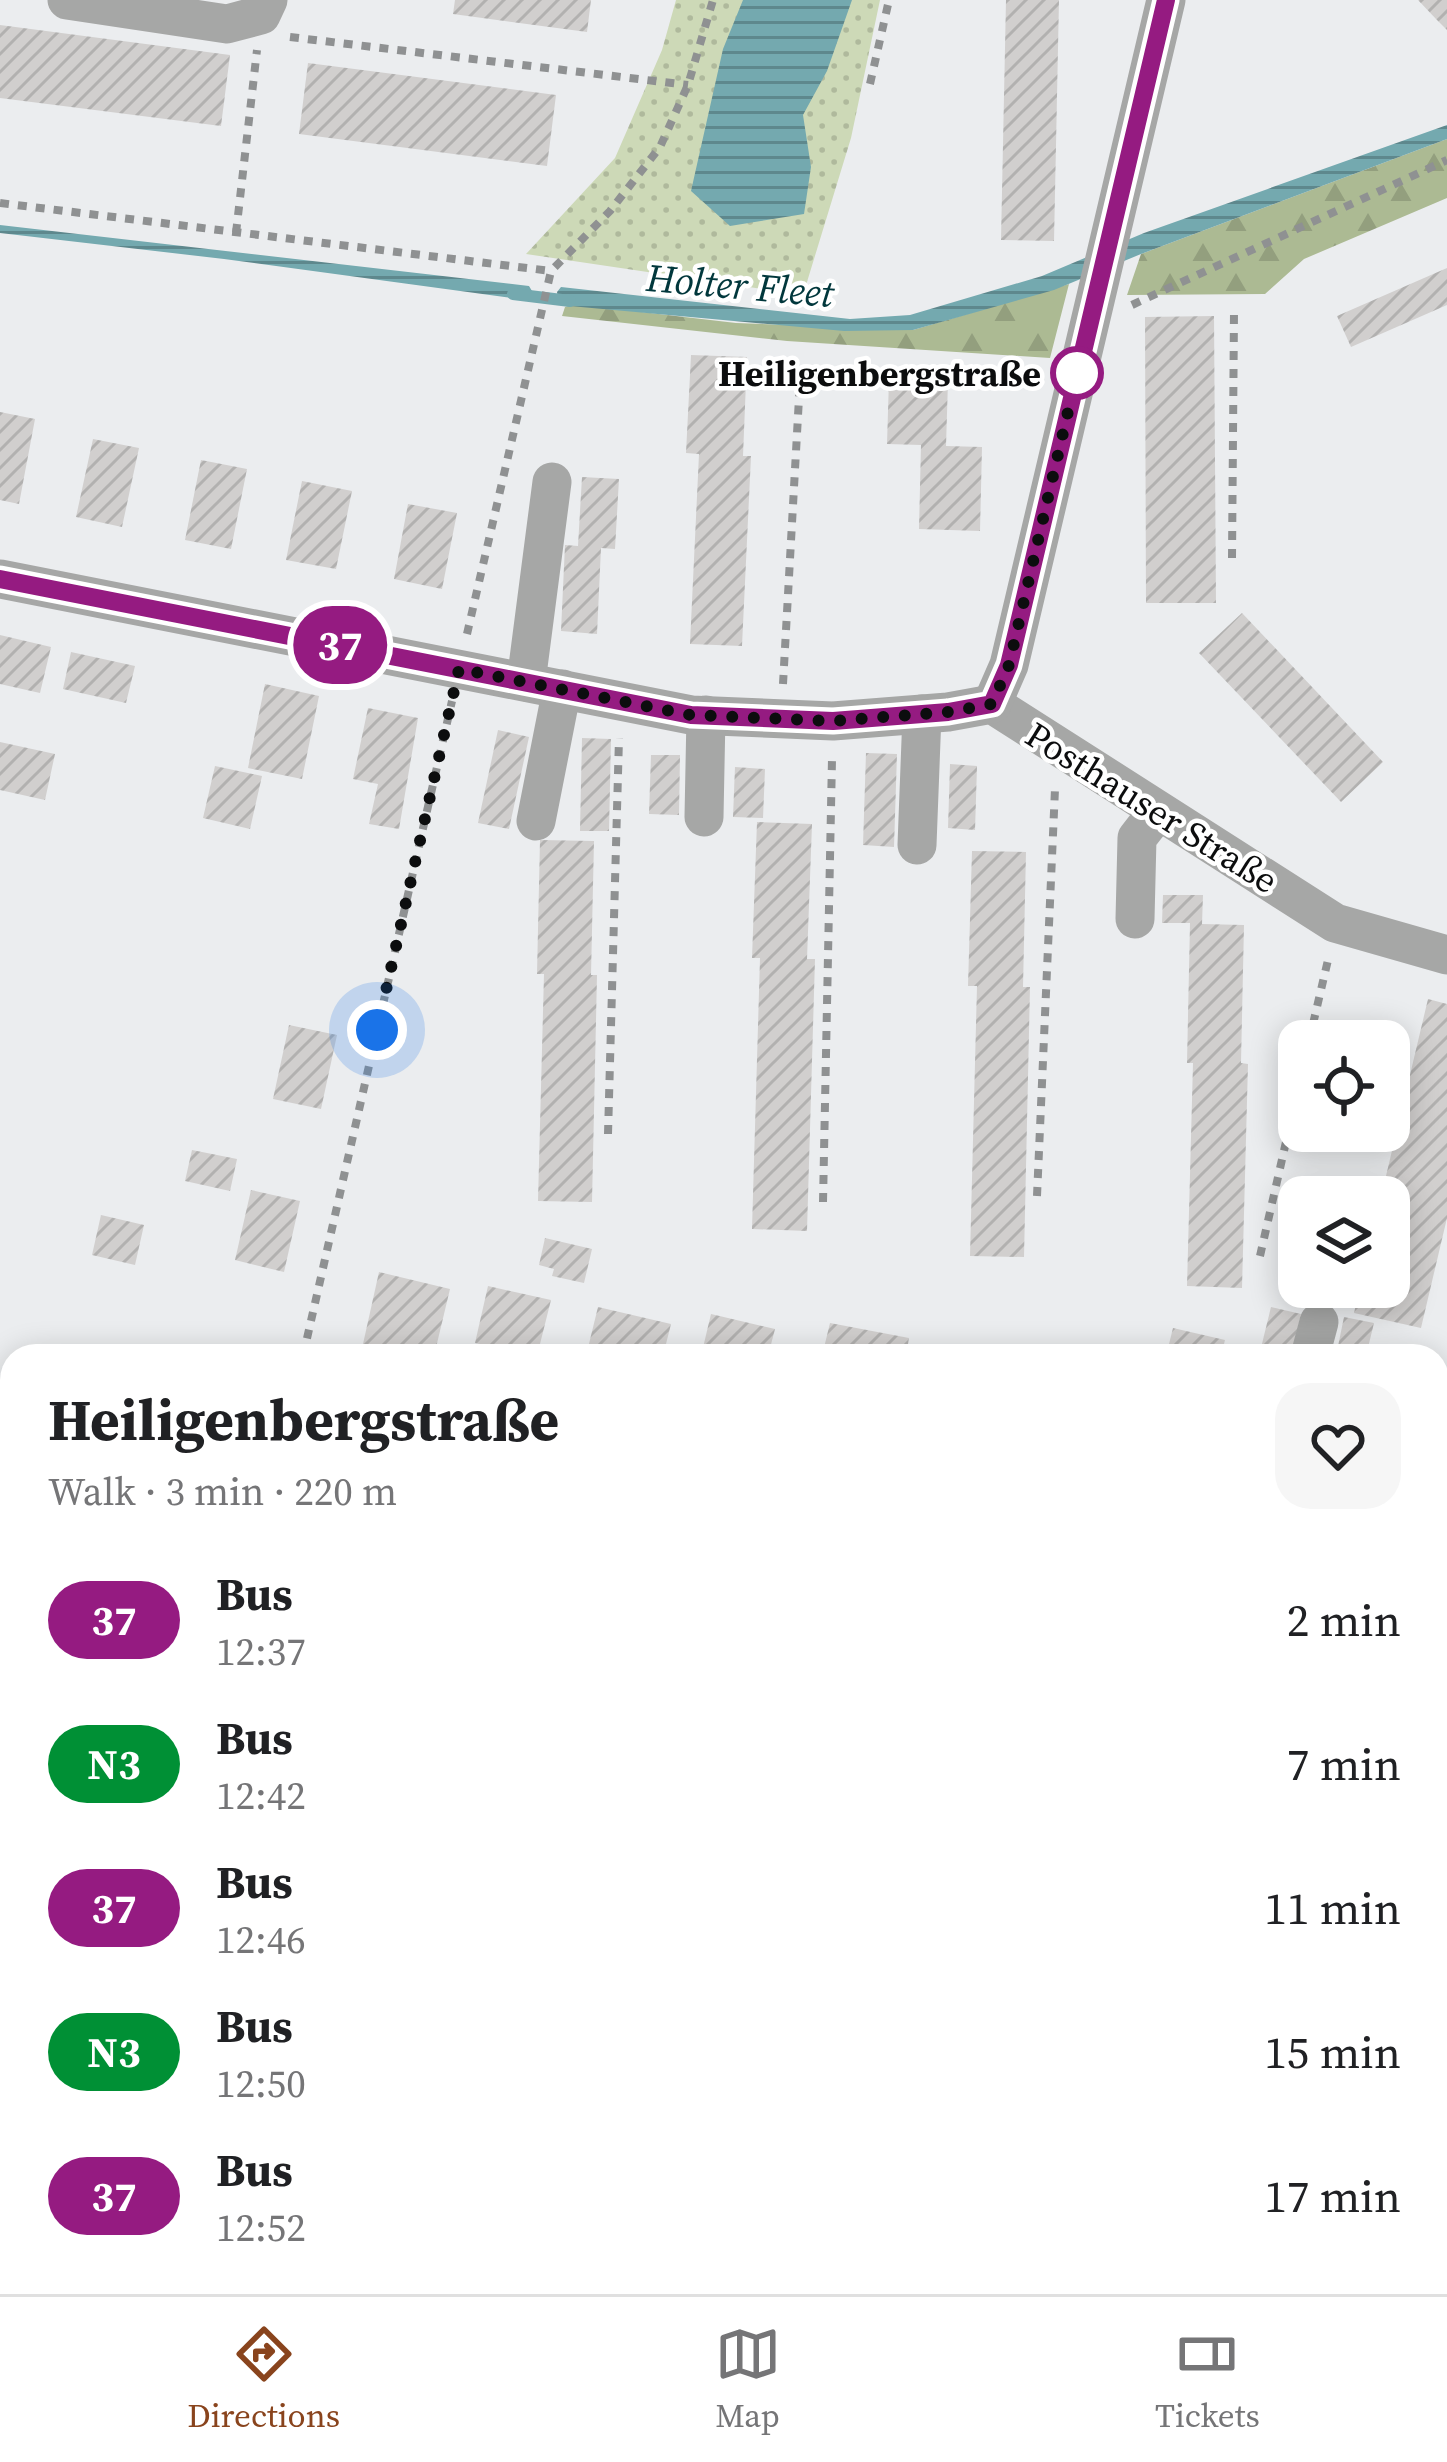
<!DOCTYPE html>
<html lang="en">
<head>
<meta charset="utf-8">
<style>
  body { margin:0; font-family:"Source Serif 4",serif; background:#f6f6f6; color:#202124; height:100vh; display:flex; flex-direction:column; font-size:45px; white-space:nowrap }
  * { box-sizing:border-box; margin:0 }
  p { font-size:39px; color:#757577 }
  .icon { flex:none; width:66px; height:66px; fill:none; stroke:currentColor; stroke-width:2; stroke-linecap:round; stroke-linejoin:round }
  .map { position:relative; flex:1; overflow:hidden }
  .side { position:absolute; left:0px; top:1344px; width:1449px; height:951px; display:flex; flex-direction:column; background:#fff; border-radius:36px 36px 0 0; box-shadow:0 6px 30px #0003 }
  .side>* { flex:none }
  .badge { padding:0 24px; border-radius:39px; font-size:42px; line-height:78px }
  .tools { position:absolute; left:1278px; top:1020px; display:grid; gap:24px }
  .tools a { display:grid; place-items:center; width:132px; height:132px; border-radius:24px; background:#fff; box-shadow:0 6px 30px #0003; font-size:60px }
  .you { position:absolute; width:60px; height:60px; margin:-30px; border:9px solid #fff; border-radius:50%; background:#1a73e8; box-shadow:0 0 0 18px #1a73e833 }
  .map>.badge { position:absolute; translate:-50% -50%; box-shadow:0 0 0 6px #fff }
  .round { display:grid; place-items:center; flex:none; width:126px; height:126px; border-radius:36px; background:#f6f6f6 }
  .headline { display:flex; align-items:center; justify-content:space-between; height:204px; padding:0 48px }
  h1 { font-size:57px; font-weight:700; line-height:90px }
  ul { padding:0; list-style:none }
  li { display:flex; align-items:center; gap:36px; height:144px; padding:0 48px }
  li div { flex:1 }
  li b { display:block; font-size:45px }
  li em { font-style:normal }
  li .badge { min-width:132px; font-weight:700; text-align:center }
  .tab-bar { display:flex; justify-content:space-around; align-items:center; height:168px; border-top:3px solid #e0e0e0; background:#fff; font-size:33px; color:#757577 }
  .tab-bar a { display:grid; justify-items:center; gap:6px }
  .tab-bar .selected { color:#89441d }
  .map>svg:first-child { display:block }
  .forest { fill:url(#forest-firs) }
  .park { fill:url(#park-dots) }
  .water { fill:url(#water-rules) }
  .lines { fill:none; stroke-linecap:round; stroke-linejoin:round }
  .stream { stroke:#74a9af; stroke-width:12 }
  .building { fill:url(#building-hatch) }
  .path { stroke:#8f9192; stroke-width:8; stroke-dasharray:9 9; stroke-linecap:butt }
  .minor { stroke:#a6a7a6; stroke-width:39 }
  .line-casing { stroke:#fff; stroke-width:27 }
  .line { stroke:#951b81; stroke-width:18 }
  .walk { stroke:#0c0d0e; stroke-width:12; stroke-dasharray:0 21.6 }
  .stop-dot { fill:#fff; stroke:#951b81; stroke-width:6 }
  .labels { text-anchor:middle; stroke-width:9; stroke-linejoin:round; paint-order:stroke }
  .stop-label { font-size:36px; font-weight:bold; fill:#0c0d0e; stroke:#fff; text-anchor:end }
  .street-label { font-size:36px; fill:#0c0d0e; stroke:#fff }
  .water-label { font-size:39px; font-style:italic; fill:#01373c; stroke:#fff }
</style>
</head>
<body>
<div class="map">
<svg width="1447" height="2294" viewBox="0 0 1447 2294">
  <defs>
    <pattern id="forest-firs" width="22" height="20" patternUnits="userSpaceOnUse" patternTransform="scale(3)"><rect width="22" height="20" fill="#acba93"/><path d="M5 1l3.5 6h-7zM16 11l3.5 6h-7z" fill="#939f7e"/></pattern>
    <pattern id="park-dots" width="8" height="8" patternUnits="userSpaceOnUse" patternTransform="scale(3)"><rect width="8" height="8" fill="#cdd9b7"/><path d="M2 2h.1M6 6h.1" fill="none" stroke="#afb99c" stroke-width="1.8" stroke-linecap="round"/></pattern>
    <pattern id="water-rules" width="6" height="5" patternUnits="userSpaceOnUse" patternTransform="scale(3)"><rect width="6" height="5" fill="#74a9af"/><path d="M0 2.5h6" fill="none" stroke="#5e888d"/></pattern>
    <pattern id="building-hatch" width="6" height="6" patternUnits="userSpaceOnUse" patternTransform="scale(3)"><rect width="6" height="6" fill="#d1cfce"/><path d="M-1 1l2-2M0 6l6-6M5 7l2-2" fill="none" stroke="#b2b1b0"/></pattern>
  </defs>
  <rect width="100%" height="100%" fill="#ebedef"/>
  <g class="forest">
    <path d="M1447,139V198L1304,259L1265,294L1127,295L1141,254Z"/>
    <path d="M1069,284L1050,358L787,341L562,316L565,307L573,304L736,323L913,330Z"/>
  </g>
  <path class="park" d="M676,0H880L851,138L803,295L526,254L615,158L662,50Z"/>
  <g class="water">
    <path d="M743,0H852L827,71L803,115L811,167L804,214L730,226L691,191L723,49Z"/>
    <path d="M1447,125V139L1141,254L1054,290L913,330L844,331L559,305L557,292L561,287L850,319L910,315L1042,276L1144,233Z"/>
    <path d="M0,225L529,286L532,291L526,300L224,259L0,233Z"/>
  </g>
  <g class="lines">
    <path class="stream" d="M513,294L570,301"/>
  </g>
  <g class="building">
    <path d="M455,0H591L587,32L453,14Z"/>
    <path d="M1006,0H1059L1054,241L1001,240Z"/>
    <path d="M1418,0H1447V30L1436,19Z"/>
    <path d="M0,25L230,55L221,126L0,98Z"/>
    <path d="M308,63L556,95L547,166L299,134Z"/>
    <path d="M1447,268V305L1351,347L1337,316Z"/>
    <path d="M1214,316L1216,603H1146L1145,317Z"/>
    <path d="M691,355L747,357L743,456H751L742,646L690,644L699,454L686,453Z"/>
    <path d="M889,379L948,381L946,446L982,447L980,531L919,529L921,445L887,444Z"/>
    <path d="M0,412L35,419L19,504L0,500Z"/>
    <path d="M93,439L139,448L122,527L76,517Z"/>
    <path d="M201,460L247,469L231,549L185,540Z"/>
    <path d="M582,477L619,479L615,549L601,548L597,634L561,631L565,545L578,546Z"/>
    <path d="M302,481L352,491L336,569L286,560Z"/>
    <path d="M408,504L457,513L442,589L394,579Z"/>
    <path d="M1242,613L1383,762L1341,802L1199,653Z"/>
    <path d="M0,635L51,647L40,693L0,684Z"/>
    <path d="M71,652L135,666L126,703L63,689Z"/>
    <path d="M265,684L319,696L302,779L248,768Z"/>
    <path d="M368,708L418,718L399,829L369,824L378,784L353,779Z"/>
    <path d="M498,730L529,737L509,829L478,823Z"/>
    <path d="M582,738L611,739L609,831H580Z"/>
    <path d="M0,742L55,754L45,800L0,790Z"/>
    <path d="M866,753L897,754L894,847L863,845Z"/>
    <path d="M651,755H680L679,815L649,814Z"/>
    <path d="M950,764L977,766L975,830L948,828Z"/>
    <path d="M215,766L262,776L250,829L203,818Z"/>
    <path d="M735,767L765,769L763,818L733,817Z"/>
    <path d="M757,822L812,824L807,959H815L807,1231L752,1229L760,958H752Z"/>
    <path d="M540,840L594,841L591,975H597L592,1202L538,1201L544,974H537Z"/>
    <path d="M972,851L1026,852L1023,987H1030L1024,1257L970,1256L977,986H968Z"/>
    <path d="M1163,895H1203L1202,924L1244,925L1241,1063L1248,1064L1242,1288L1187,1286L1193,1063H1187L1190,923H1162Z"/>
    <path d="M1428,999L1447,1004V1218L1421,1328L1354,1313L1360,1287H1389V1197H1381Z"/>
    <path d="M289,1025L337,1035L321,1109L273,1099Z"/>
    <path d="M192,1150L237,1159L230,1191L185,1181Z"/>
    <path d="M251,1190L300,1201L284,1272L235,1260Z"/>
    <path d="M101,1215L144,1225L135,1265L92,1255Z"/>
    <path d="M545,1238L592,1249L584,1283L552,1276L554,1269L539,1265Z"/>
    <path d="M379,1272L450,1289L434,1356H411L363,1344Z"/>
    <path d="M488,1286L551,1300L537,1356L475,1343Z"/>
    <path d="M598,1307L671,1324L663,1356H586Z"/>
    <path d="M1271,1307L1301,1314L1291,1356H1259Z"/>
    <path d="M711,1314L775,1329L768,1356H701Z"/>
    <path d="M1344,1317L1374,1323L1366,1356H1336Z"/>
    <path d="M830,1323L909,1338L906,1356H822Z"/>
    <path d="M1173,1328L1225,1340L1221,1356H1166Z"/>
    <path d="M1074,1345L1114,1354V1356H1072Z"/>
    <path d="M1437,1617L1447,1619V1747L1441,1770L1437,1769Z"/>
    <path d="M1437,2234L1447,2236V2294H1435Z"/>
    <path d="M310,2283H338L357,2288L356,2294H308Z"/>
    <path d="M862,2283H911L908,2294H859Z"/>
    <path d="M1037,2283H1096L1093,2294H1034Z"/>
    <path d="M1244,2283H1299L1296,2294H1241Z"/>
  </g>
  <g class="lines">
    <g class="path">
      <path d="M290,37L688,85"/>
      <path d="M870,84L889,0"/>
      <path d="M0,203L551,271"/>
      <path d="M236,233L257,50"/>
      <path d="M1132,305L1447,160"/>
      <path d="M1232,558L1234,312"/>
      <path d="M467,634L551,271L610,211L660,147L688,85L713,0"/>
      <path d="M783,684L800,380"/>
      <path d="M1309,1041L1328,960"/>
      <path d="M608,1134L619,738"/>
      <path d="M1037,1196L1055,789"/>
      <path d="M823,1202L832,759"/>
      <path d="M1260,1256L1299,1085"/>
      <path d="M303,1356L452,701"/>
      <path d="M1437,1493L1447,1509"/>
      <path d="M1437,1569L1440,1570L1447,1543"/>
      <path d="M1437,1809L1447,1811"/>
    </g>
    <g class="minor">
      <path d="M67,0L227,24L261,15L268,0"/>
      <path d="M0,579L691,715L833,721L948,712L992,704L1335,923L1447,955"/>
      <path d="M526,682L552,482"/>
      <path d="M992,704L1009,665L1166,0"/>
      <path d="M704,817L706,715"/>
      <path d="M536,821L562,689"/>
      <path d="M917,845L922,714"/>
      <path d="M1135,919L1137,838L1158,811"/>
      <path d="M1310,1356L1319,1322"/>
      <path d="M1437,1423L1447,1416"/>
      <path d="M0,1639L12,1641"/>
      <path d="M1437,2177L1447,2179"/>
      <path d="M246,2294L249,2283"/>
      <path d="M983,2294L986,2283"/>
    </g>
  </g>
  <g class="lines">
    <g class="line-casing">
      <path id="line" d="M0,579L691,715L833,721L948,712L992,704L1009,665L1166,0"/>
    </g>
    <use href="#line" class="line"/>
    <path class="walk" d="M377,1030L459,669L691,715L833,721L948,712L992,704L1009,665L1077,373"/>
  </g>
  <circle class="stop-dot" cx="1077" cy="373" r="24"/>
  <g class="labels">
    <g class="stop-label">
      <text x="1041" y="386">Heiligenbergstraße</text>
    </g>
    <g class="street-label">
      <text transform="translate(1152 807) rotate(32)" y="13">Posthauser Straße</text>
    </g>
    <g class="water-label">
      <text transform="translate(740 285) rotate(5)" y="14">Holter Fleet</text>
    </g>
  </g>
</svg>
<div class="tools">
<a><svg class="icon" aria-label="locate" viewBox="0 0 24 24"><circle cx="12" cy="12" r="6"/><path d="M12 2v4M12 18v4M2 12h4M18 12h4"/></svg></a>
<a><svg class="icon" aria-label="layers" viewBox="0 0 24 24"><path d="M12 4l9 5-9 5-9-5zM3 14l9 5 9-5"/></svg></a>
</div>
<div class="you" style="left:377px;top:1030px"></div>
<b class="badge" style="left:340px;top:645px;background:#951b81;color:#fff">37</b>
<section class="side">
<div class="headline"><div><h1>Heiligenbergstraße</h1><p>Walk · 3 min · 220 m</p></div><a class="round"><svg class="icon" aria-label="heart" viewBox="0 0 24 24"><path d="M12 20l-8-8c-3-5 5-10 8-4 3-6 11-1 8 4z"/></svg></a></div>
<ul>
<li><span class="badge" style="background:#951b81;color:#fff">37</span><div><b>Bus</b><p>12:37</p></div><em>2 min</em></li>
<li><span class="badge" style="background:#009035;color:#fff">N3</span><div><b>Bus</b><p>12:42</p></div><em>7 min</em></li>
<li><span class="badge" style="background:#951b81;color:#fff">37</span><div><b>Bus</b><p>12:46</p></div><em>11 min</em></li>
<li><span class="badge" style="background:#009035;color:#fff">N3</span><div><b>Bus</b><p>12:50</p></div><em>15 min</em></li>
<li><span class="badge" style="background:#951b81;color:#fff">37</span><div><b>Bus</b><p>12:52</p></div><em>17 min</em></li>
</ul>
</section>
</div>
<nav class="tab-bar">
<a class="selected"><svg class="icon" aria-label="directions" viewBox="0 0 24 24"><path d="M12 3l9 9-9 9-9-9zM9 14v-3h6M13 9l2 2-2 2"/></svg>Directions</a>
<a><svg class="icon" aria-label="map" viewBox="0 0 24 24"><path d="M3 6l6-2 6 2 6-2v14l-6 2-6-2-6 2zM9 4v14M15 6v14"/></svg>Map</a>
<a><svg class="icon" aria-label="tickets" viewBox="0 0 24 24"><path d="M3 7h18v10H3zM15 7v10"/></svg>Tickets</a>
</nav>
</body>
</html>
